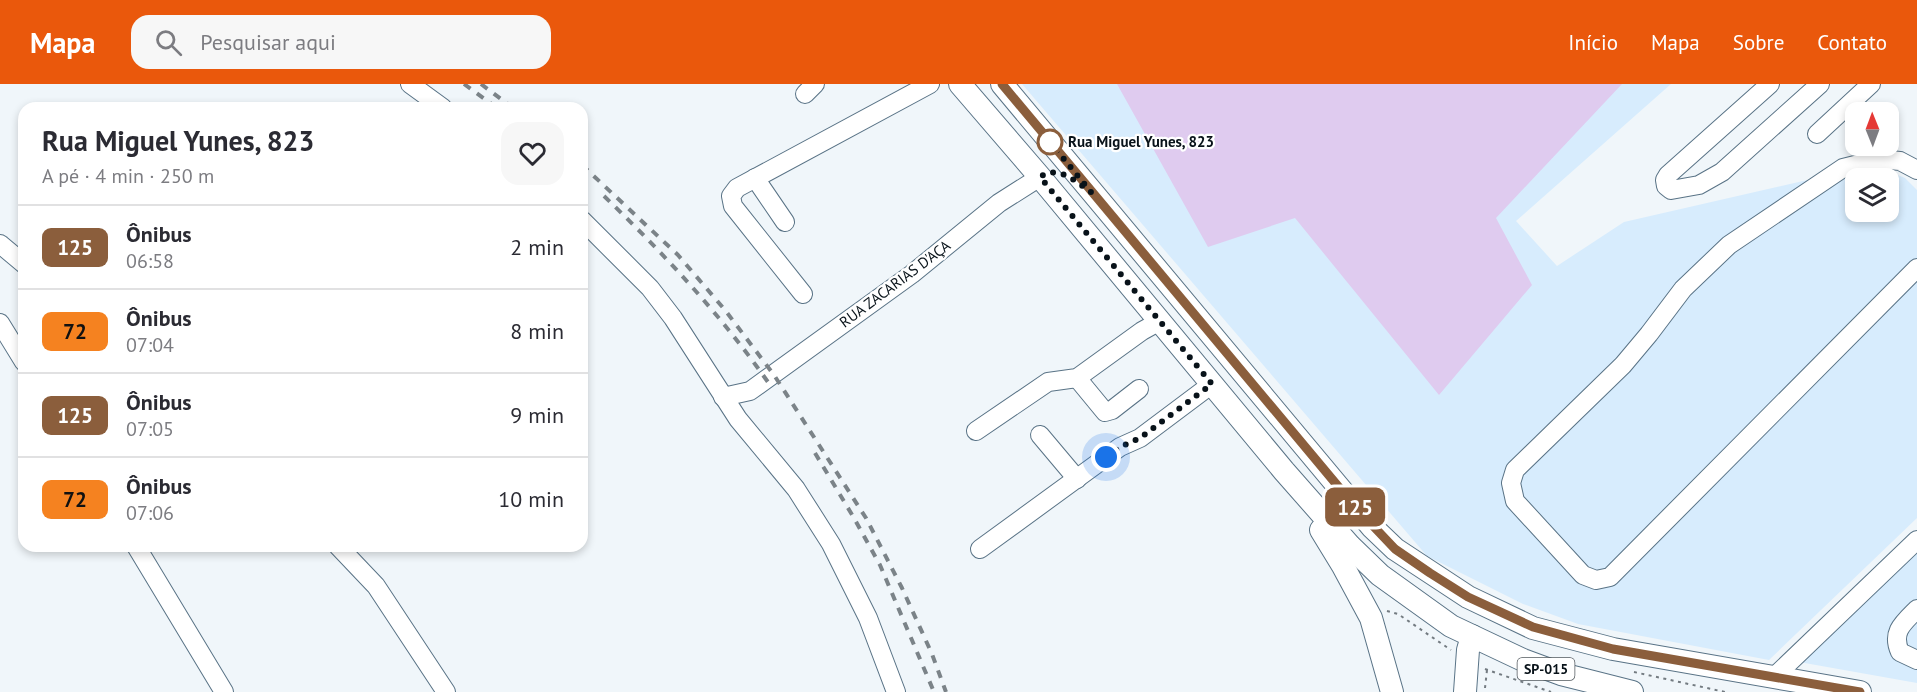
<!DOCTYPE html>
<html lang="pt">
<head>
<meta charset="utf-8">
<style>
  body { margin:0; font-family:"PT Sans",sans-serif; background:#f7f7f7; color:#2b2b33; height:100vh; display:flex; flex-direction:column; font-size:22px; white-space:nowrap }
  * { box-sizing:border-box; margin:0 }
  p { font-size:20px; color:#7c7c81 }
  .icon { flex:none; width:33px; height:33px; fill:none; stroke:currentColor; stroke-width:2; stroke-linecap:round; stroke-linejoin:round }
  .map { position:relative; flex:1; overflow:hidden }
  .details { position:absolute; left:18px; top:18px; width:570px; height:450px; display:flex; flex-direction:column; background:#fff; border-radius:18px; box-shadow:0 3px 9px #0003 }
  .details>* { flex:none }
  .badge { padding:0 12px; border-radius:9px; font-size:21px; line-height:39px }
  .needle { width:39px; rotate:359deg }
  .controls { position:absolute; left:1845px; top:18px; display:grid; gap:12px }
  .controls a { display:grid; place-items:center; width:54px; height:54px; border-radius:12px; background:#fff; box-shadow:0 3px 9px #0003; font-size:30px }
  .you { position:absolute; width:30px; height:30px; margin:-15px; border:4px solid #fff; border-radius:50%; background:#1a73e8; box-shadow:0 0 0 9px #1a73e833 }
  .map>.badge { position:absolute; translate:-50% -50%; box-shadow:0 0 0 3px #fff }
  .round { display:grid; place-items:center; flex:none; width:63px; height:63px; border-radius:18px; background:#f7f7f7 }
  .overview { display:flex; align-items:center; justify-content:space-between; height:102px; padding:0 24px }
  h1 { font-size:28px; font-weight:700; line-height:45px }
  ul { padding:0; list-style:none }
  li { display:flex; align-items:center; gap:18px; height:84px; padding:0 24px; border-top:2px solid #e1e1e2 }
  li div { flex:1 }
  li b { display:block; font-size:22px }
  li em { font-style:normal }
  li .badge { min-width:66px; font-weight:700; text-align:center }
  header { display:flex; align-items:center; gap:36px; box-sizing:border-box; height:84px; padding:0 30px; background:#ea580c; color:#fff }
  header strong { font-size:28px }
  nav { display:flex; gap:33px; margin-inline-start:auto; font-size:21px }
  .search { width:420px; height:54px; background:#f7f7f7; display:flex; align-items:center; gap:15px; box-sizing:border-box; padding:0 21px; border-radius:18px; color:#7c7c81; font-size:22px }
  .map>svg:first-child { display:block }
  .built { fill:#d7ecfd; fill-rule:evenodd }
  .green { fill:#dfcbef }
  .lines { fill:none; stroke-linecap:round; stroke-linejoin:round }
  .minor-casing { stroke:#597386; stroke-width:20 }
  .major-casing { stroke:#597386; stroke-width:24 }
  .path { stroke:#737b81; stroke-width:2; stroke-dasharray:3 4.5; stroke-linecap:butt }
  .minor { stroke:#fff; stroke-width:18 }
  .major { stroke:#fff; stroke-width:22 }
  .rail { stroke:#7b8388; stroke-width:4; stroke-dasharray:8 8; stroke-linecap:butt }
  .line-casing { stroke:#fff; stroke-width:14 }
  .line { stroke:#8b5e3c; stroke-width:9 }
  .walk { stroke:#081219; stroke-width:6; stroke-dasharray:0 10.8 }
  .stop-dot { fill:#fff; stroke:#8b5e3c; stroke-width:3 }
  .labels { text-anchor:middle; stroke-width:4.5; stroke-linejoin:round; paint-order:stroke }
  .shield { fill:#fff; stroke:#52595e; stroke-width:1.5 }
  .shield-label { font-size:14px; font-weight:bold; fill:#081219 }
  .stop-label { font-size:15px; font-weight:bold; fill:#081219; stroke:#fff; text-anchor:start }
  .street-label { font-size:15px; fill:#081219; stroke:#fff }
</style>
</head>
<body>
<header>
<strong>Mapa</strong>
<div class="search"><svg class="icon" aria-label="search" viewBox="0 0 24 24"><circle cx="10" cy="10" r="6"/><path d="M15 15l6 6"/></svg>Pesquisar aqui</div>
<nav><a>Início</a><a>Mapa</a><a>Sobre</a><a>Contato</a></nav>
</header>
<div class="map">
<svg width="1917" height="608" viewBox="0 0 1917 608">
  <rect width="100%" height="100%" fill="#f0f6fa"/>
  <g class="built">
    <path d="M1022,0H1671L1516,137L1557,182L1624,138L1873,81L1905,94L1917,106V434L1769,576L1578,540L1523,520L1427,472ZM1856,94H1888V128H1856Z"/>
    <path d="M1917,466V599L1799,578Z"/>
  </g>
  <path class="green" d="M1117,0H1622L1496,134L1532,201L1439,311L1295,134L1208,163Z"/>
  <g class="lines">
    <g class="minor-casing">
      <g id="minor">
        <path d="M410,0L443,24"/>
        <path d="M1770,0L1668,91L1665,96L1666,102L1671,106L1699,101L1722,88L1820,0"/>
        <path d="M805,10L815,0"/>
        <path d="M1817,50L1871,0"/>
        <path d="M1917,86L1900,77L1879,75L1843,84L1729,161L1683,205L1649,250L1623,281L1515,386L1511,399L1515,417L1583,491L1596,496L1610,493L1917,184"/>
        <path d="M755,94L785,138"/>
        <path d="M582,136L650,204L673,234L738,335L796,405L831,460L868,534L896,608"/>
        <path d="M0,160L24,180"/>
        <path d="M803,210L733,122L731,112L737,104L930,0"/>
        <path d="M0,239L24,278"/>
        <path d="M1077,294L1105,328L1112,326L1139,305"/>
        <path d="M723,313L750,307L912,190L999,119L1040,93"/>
        <path d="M976,347L1048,298L1077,294L1142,247L1160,237"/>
        <path d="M1040,351L1077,395"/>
        <path d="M136,462L224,608"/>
        <path d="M338,462L376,502L446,608"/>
        <path d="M980,465L1120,363L1140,354L1212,300"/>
        <path d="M1917,525C1903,539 1891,548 1900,568L1917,576"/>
        <path d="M1774,593L1917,456"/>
      </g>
    </g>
    <g class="major-casing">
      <g id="major">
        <path d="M960,0L1040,93L1284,387L1350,462L1380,491L1451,542L1523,576L1561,590L1632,608"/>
        <path d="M1002,0L1372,443L1395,465L1468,513L1533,544L1613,565L1860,608"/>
        <path d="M1321,446L1343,482L1371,534L1392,608"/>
        <path d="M1465,608L1468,566L1472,552"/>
      </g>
    </g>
    <g class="path">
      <path d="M1387,527L1398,530L1451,566"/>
      <path d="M1485,585L1551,608"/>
      <path d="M1634,588L1725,608"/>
      <path d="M1485,604L1487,586"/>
    </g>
    <use href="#minor" class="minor"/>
    <use href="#major" class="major"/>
    <g class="rail">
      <path d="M464,0L497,24"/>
      <path d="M481,0L513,24"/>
      <path d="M582,81L678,171L725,226L774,291L866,434L902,504L932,570L946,608"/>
      <path d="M604,112C665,171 722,232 770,301"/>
      <path d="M815,369L854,434L880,481L934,608"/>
    </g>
  </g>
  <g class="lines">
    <g class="line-casing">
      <path id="line" d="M1002,0L1357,425L1395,465L1430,489L1468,513L1533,543L1613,565L1860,608"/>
    </g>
    <use href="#line" class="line"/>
    <path class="walk" d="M1050,58L1091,108C1076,98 1058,80 1040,93L1212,300L1140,354L1120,363L1106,373"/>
  </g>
  <circle class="stop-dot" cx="1050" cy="58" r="12"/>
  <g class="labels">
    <rect class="shield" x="1517.5" y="574" width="57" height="22" rx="4.5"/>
    <g class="shield-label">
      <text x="1546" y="590">SP-015</text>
    </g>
    <g class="stop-label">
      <text x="1068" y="63">Rua Miguel Yunes, 823</text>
    </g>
    <g class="street-label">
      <text transform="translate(895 200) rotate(-37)" y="5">RUA ZACARIAS D'AÇA</text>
    </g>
  </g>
</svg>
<div class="controls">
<a><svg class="needle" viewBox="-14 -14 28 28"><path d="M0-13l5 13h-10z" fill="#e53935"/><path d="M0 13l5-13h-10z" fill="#7c7c81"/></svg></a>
<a><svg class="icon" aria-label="layers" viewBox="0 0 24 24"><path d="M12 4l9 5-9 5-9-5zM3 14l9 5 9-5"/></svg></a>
</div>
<div class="you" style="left:1106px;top:373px"></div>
<b class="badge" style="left:1355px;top:423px;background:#8b5e3c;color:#fff">125</b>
<section class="details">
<div class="overview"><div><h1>Rua Miguel Yunes, 823</h1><p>A pé · 4 min · 250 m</p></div><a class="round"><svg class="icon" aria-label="heart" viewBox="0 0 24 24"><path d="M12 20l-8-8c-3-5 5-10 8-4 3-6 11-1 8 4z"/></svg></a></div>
<ul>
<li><span class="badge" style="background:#8b5e3c;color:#fff">125</span><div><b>Ônibus</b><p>06:58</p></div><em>2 min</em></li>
<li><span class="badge" style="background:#f58220;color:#111">72</span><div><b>Ônibus</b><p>07:04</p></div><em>8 min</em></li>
<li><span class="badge" style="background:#8b5e3c;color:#fff">125</span><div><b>Ônibus</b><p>07:05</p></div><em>9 min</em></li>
<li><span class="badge" style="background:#f58220;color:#111">72</span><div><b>Ônibus</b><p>07:06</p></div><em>10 min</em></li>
</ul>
</section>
</div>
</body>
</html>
